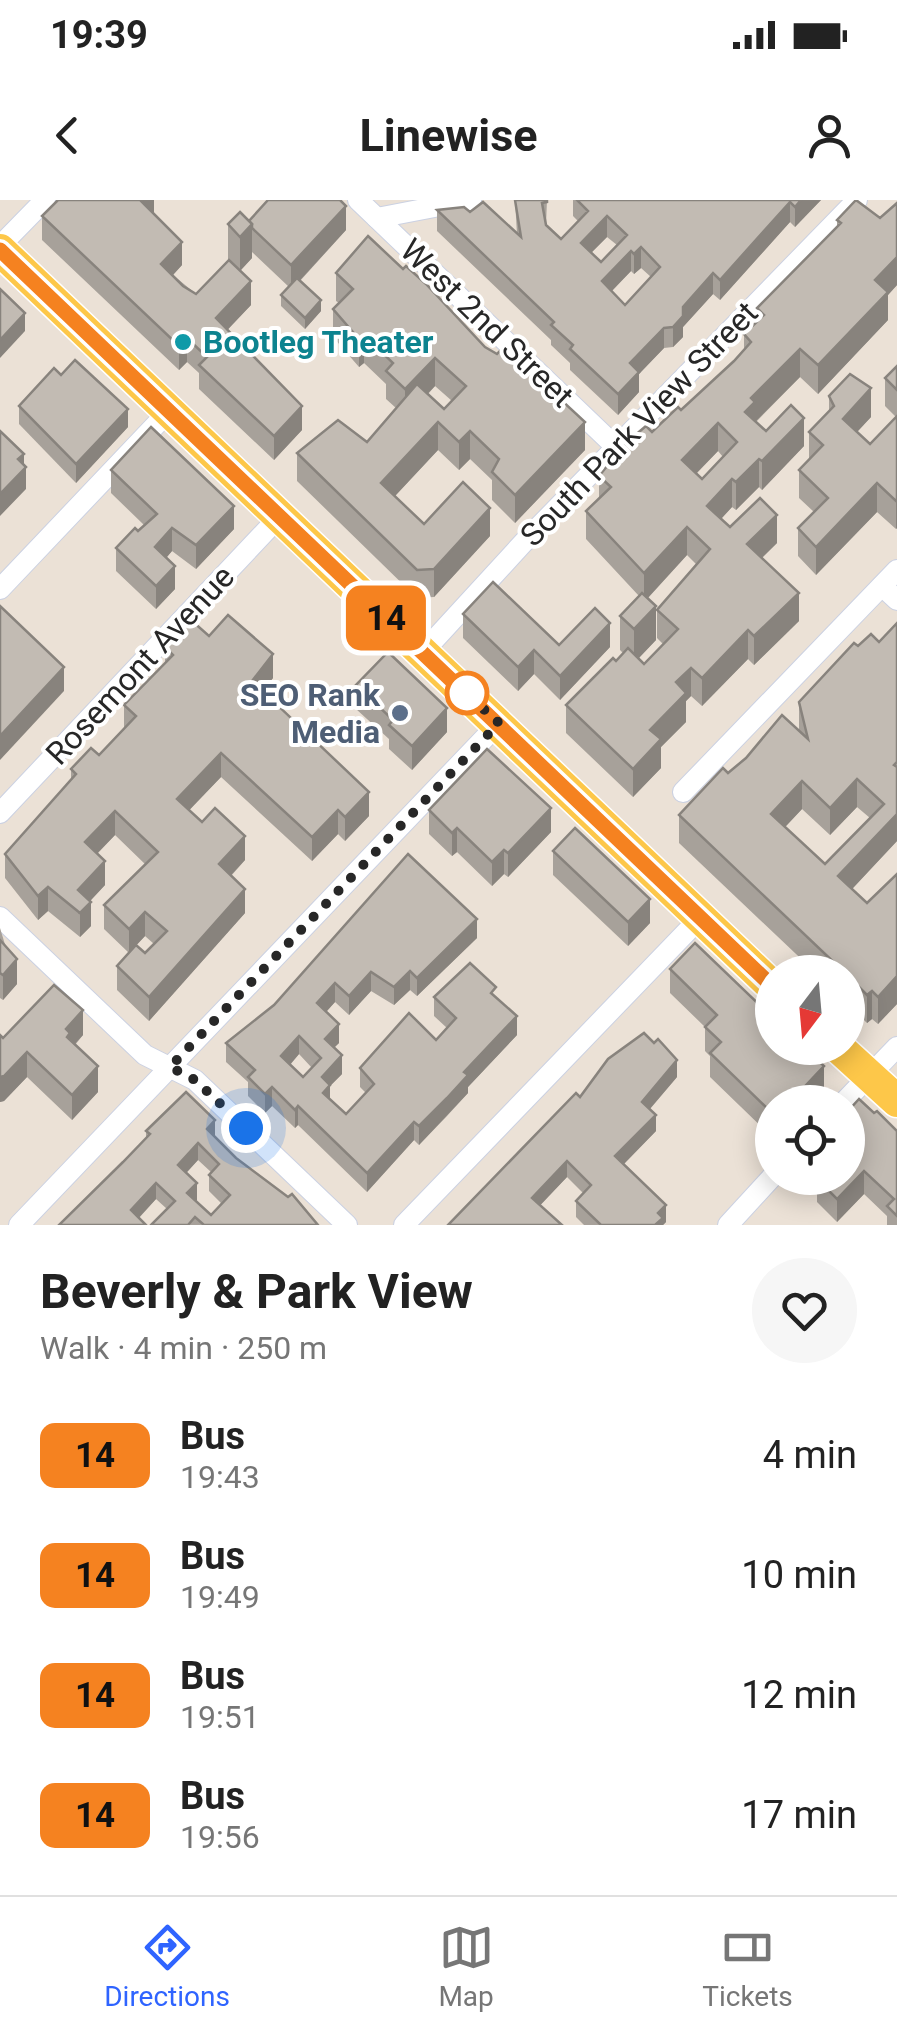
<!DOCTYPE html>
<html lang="en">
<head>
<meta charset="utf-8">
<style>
  body { margin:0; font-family:Roboto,sans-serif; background:#f6f6f6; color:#222; height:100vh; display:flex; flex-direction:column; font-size:38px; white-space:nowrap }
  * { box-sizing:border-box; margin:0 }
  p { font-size:32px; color:#767676 }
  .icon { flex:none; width:55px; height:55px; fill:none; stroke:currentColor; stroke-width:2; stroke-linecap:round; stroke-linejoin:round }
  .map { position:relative; height:1025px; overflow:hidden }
  .panel { display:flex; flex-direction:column; background:#fff; flex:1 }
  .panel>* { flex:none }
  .badge { padding:0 20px; border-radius:15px; font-size:35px; line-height:65px }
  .needle { width:65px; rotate:196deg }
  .controls { position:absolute; left:755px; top:755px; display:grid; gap:20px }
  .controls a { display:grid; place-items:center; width:110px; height:110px; border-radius:50%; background:#fff; box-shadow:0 5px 25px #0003; font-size:50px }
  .you { position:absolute; width:50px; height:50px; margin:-25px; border:8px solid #fff; border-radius:50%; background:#1a73e8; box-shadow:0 0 0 15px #1a73e833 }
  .map>.badge { position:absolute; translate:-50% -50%; box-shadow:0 0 0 5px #fff }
  .round { display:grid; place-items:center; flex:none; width:105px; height:105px; border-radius:52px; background:#f6f6f6 }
  .head { display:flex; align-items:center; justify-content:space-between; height:170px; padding:0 40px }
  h1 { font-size:48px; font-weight:700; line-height:75px }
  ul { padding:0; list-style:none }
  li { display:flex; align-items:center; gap:30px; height:120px; padding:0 40px }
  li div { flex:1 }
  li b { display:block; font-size:38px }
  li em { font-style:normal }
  li .badge { min-width:110px; font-weight:700; text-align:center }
  .status { display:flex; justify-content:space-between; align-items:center; height:70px; padding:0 50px; background:#fff; direction:ltr }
  .status svg { height:28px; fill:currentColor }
  header { display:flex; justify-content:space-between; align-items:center; height:130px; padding:0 40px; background:#fff; font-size:45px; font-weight:700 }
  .menu { display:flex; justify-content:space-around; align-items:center; height:140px; border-top:2px solid #e0e0e0; background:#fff; font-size:28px; color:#767676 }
  .menu a { display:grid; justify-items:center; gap:5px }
  .menu .active { color:#2f64ff }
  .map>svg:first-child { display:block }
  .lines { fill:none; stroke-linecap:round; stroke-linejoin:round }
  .minor-casing { stroke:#cbd1e2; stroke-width:22 }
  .primary-casing { stroke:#fff; stroke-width:35 }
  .minor { stroke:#fff; stroke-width:20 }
  .primary { stroke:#fdc749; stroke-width:32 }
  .wall { fill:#a7a19a; fill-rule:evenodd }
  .shaded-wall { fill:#88837d }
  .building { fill:#c2bbb3; stroke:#88837d; stroke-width:2.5; fill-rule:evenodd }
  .line-casing { stroke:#fff; stroke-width:22 }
  .line { stroke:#f58220; stroke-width:15 }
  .walk { stroke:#272727; stroke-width:10; stroke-dasharray:0 18 }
  .culture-dot { fill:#0f9aa8; stroke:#fff; stroke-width:4 }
  .stop-dot { fill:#fff; stroke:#f58220; stroke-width:5 }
  .service-dot { fill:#5c6f8a; stroke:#fff; stroke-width:4 }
  .labels { text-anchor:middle; stroke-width:8; stroke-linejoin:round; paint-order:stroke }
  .street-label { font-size:32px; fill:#272727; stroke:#fff }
  .culture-label { font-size:32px; font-weight:bold; fill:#0d838f; stroke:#fff; text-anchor:start }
  .service-label { font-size:32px; font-weight:bold; fill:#4e5e75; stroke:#fff; text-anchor:end }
</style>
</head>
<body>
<div class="status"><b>19:39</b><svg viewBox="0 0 49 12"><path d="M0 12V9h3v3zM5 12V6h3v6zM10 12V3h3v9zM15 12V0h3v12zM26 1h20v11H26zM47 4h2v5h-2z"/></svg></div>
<header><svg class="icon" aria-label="back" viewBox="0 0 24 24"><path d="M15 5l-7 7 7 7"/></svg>Linewise<svg class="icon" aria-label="person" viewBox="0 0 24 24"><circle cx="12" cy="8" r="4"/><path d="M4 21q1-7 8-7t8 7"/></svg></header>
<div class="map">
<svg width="897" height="1025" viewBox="0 0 897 1025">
  <rect width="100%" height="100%" fill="#ebe1d6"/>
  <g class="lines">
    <g class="minor-casing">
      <g id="minor">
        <path d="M358,0L616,247"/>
        <path d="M377,18L471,0"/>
        <path d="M0,46L45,0"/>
        <path d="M882,386L897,400"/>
        <path d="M0,389L168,212"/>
        <path d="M424,451L523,343L857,0"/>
        <path d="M683,592L897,370"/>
        <path d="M0,613L279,317"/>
        <path d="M0,717L145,855L195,880L347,1025"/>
        <path d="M844,902L897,847"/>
        <path d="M19,1025L499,523"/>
        <path d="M404,1025L699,719"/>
        <path d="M728,1025L772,977"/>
      </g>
    </g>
    <g class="primary-casing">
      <g id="primary">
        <path d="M0,50L772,786"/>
        <path d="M839,848L897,901"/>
      </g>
    </g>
    <use href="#minor" class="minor"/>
    <use href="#primary" class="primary"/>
  </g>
  <g class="wall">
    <path d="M154,0L153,13L182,65L173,75L196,94L231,62L228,59V24L249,21L346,30L300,81L321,111L305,129L281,106V95L289,87L252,52V58L240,71L251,105L227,130L302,230L274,260L199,189V173L187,162L179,170L42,40V16Z"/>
    <path d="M515,0H547L546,25L561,39L578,21L573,16V0H821L795,27L790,22L720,100L713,94L683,127V137L673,147L664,148L639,174V192L618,215L570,170V163L551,145V140L437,31V10L470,12L517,34ZM607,37L617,45L601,62L591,53ZM641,68L651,77L625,105L612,91L631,71L634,74Z"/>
    <path d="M897,3V85L888,95V120L818,194L800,177L756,222L766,231L804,246L762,290L759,287L736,310L732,307L721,319L730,327L777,343L762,358L799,421L754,465L748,459L702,506L691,496L686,501V522L661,547V568L633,597L566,533V505L623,453L620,450V416L639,396L586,339V311L599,298V276L681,210L734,161L744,150V134L757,122V108L837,27V20L880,18ZM718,251L723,257L702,279L696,274ZM687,355L696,364L657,410V438L663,444L644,464L639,458L656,440L648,398Z"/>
    <path d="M336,73L485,147L585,250L515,323L492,300V280L470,259L459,270L438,250L395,296L424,324L490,336L434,397L417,398L297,281V253L367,242L396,208L386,199V184L364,163L359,167L333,137V109L339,103L336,101ZM435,186L452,201L444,209L428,194Z"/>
    <path d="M897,166V328L896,329L877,312L816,375L798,356V328L814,312L799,298V270L809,259V232L829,211V196L871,217L857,232L870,244L896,217L885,206V178Z"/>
    <path d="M19,206L128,227L76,283L19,224Z"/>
    <path d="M111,270L234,329L196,369L172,351L166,358L175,389L156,409L116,371V348L144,325L111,293Z"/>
    <path d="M463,414L559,445L610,447L560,500L534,474L518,491L463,438Z"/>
    <path d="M897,423V641L852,689L867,703L897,674V804L878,824L872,819L867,823L848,804V772H815L679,643V615L728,573L799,530V502L858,446L879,442ZM857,607L870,618L825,664L785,627L802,609L830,635Z"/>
    <path d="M209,436L273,478L263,491L369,616L345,641L338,634L312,661L221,577L189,610L245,660L231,676L245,713L149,821L117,790V766L145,753L154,744L145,736L129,753L104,729V705L146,665L115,635L97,654L105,685L90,701L91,726L80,737L48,711L38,720L5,678V654L71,580V569L99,555L124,528V505L165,463V447Z"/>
    <path d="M356,485L447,532L412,570L389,549V539L356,509Z"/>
    <path d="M429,610L551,632L508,677L504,674L492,686L457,652L452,656L429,634Z"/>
    <path d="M553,651L650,723L628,746L553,675Z"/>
    <path d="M408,654L477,738L417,796L410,790L394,805L371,791L349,815L335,802L326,812L339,843L334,847L342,874L330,886V900L346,914L366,893L360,887V868L436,840L447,828L434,816V797L496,798L517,835L468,887V893L447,916L419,945L414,940L367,992L298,925L295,928L272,906L265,913L248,896V882L226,862V843L274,805ZM299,854L312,868L303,877L290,865Z"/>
    <path d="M0,728L17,784L3,800L0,798Z"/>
    <path d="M670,769L824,890L813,902H772V937L710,877V856L705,851V827L670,793Z"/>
    <path d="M0,835L3,838L83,835L75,845L98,892L72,920L27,877L4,901L0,902Z"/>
    <path d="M677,877L650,909L656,931L624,964L666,1022L663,1025H584L576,1017V1001L583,993L567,977L540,1005L448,1025L580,897Z"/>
    <path d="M874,913L897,931V1025H887V1016L864,994L837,1022L817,1002V979L848,978Z"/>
    <path d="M146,931L215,937L236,958L318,1025H151L167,1009L156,999L139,1018L59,1025L146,938ZM198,960L211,972L209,975V991L221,1003L211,1015L195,1001L197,1000L186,973Z"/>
  </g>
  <g class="shaded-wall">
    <path d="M142,0H154V12L141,25V1Z"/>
    <path d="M801,0H821L795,27V7Z"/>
    <path d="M790,2V22L720,100V80Z"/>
    <path d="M346,6V30L291,90V65Z"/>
    <path d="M607,16V37L581,63V43Z"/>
    <path d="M252,24V58L240,71V37Z"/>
    <path d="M182,42V65L161,88V64Z"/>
    <path d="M641,47V68L634,74V54Z"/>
    <path d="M631,51V71L602,101V81Z"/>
    <path d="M897,57V85L888,95V120L818,194V165L875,80Z"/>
    <path d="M713,73V94L683,127V137L673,147V127L683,107Z"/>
    <path d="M251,81V105L216,142V118Z"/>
    <path d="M321,100V111L305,129V118Z"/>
    <path d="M25,113V131L0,158V140Z"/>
    <path d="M664,128V148L639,174V192L618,215V194L630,163Z"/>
    <path d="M364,135V163L359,167V139Z"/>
    <path d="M187,138V162L179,170V146Z"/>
    <path d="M800,149V177L755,222L745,212L751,198Z"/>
    <path d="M435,158V186L405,217V189Z"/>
    <path d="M871,188V217L843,247V219Z"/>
    <path d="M302,206V230L274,260V236Z"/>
    <path d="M128,209V227L76,283V264Z"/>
    <path d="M804,218V246L762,290V261Z"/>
    <path d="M438,222V250L381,311V283Z"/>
    <path d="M585,222V250L515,323V295Z"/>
    <path d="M718,223V251L682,288V260Z"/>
    <path d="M470,231V259L459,270V242Z"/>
    <path d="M24,254V270L26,267V289L0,316V294L18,259Z"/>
    <path d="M759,259V287L736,310V282Z"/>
    <path d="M732,279V307L707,334V306Z"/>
    <path d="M877,283V312L816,375V347Z"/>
    <path d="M897,299V328L896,329V301Z"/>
    <path d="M234,306V329L196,369V345Z"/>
    <path d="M490,308V336L434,397V369Z"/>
    <path d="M777,315V343L747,372V344Z"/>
    <path d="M687,327V355L644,402V373Z"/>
    <path d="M172,328V351L155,371V347Z"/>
    <path d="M175,366V389L156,409V386Z"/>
    <path d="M799,393V421L754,465V436Z"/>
    <path d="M656,406V440L634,463V429Z"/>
    <path d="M610,423V447L560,500V476Z"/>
    <path d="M748,430V459L702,506V478Z"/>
    <path d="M534,450V474L518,491V467Z"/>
    <path d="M273,454V478L252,504V481Z"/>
    <path d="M64,467V491L0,560V536Z"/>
    <path d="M691,468V496L686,501V522L661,547V568L633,597V569L650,530L676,482Z"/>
    <path d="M447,508V532L412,570V546Z"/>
    <path d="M221,553V577L177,623V599Z"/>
    <path d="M857,579V607L830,635V608Z"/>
    <path d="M802,581V609L771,642V614Z"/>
    <path d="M369,592V616L345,641V617Z"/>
    <path d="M551,608V632L508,677V653Z"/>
    <path d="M338,610V634L312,661V637Z"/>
    <path d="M115,611V635L85,666V642Z"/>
    <path d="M897,614V641L838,704V676Z"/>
    <path d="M457,628V652L452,656V633Z"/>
    <path d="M245,636V660L219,688V664Z"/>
    <path d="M504,650V674L492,686V662Z"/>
    <path d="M105,661V685L78,714V690Z"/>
    <path d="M48,687V711L38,720V696Z"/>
    <path d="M245,689V713L149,821V797Z"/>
    <path d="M650,699V723L628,746V722Z"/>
    <path d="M91,702V726L80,737V713Z"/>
    <path d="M145,712V736L129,753V729Z"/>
    <path d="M477,719V738L417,796V778Z"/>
    <path d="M17,759V784L3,800V775Z"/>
    <path d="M410,771V790L394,805V787Z"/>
    <path d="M371,772V791L349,815V796Z"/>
    <path d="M897,776V804L878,824V797Z"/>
    <path d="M335,783V802L317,822V803Z"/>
    <path d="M872,791V819L867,823V795Z"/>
    <path d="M83,810V835L70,849V858L66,829Z"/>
    <path d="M517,816V835L468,887V893L419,945V926L464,872Z"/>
    <path d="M339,824V843L325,857V839Z"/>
    <path d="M299,836V854L281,875V856Z"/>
    <path d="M27,852V877L4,901L0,902V877Z"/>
    <path d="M342,855V874L330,886V904L323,912L322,877Z"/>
    <path d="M677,860V877L642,918V902Z"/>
    <path d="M98,866V892L72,920V895Z"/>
    <path d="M824,866V890L813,902H790Z"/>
    <path d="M272,887V906L265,913V894Z"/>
    <path d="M298,906V925L295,928V910Z"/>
    <path d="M656,915V931L615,973V956Z"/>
    <path d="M215,920V937L207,929Z"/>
    <path d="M414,922V940L367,992V973Z"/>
    <path d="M198,943V960L178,982V965Z"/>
    <path d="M567,961V977L532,1014V998Z"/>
    <path d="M864,971V994L837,1022V999Z"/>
    <path d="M156,983V999L132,1025L131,1010Z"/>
    <path d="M197,983V1000L187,1010V993Z"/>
    <path d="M666,1005V1022L663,1025H655L658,1013Z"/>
  </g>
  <g class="building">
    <path d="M58,0H142L141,1L182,42L161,64L183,86L196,94L229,60L251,81L216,118L302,206L274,236L199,165L207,157L187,138L179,146L42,16Z"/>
    <path d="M268,0H340L346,6L291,65L252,28V24L249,21Z"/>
    <path d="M515,0H547V2L542,3L546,25L561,39L588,11L577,0H801L795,7L790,2L720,80L713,73L683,107V116L673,127L664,128L630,163L639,172L618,194L570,149L573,145L551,125L554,122L437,10L464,7L470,12L483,2L521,37ZM607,16L627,35L601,62L581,43ZM641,47L660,67L625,105L602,81L631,51L634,54Z"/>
    <path d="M856,0L880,18L897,3V57L875,80L888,92L818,165L800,149L751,198L755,202L745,212L766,231L791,205L804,218L762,261L759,259L736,282L732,279L707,306L730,327L760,298L777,315L747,344L799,393L754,436L748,430L702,478L691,468L676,482L686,493L650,530L661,539L633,569L566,505L613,458L616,461L628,448L644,464L678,429L657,410L710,349L687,327L644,373L586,311L611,287L599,276L627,242L646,226L652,232L678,207L681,210L734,161L751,142L744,134L764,115L757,108L841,23L837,20ZM718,223L737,242L702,279L682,260Z"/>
    <path d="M240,12L252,24L240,37L228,24Z"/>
    <path d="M368,36L403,69L406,66L426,84L485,147L497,154L504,147L585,222L515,295L492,272L499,259L470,231L459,242L438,222L381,283L424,324L463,282L490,308L434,369L417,370L297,253L338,220L367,242L417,184L444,209L466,186L435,158L405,189L386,171L393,163L364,135L359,139L333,109L353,89L336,73Z"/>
    <path d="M297,78L321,100L305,118L281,95Z"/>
    <path d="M0,89L25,113L0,140Z"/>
    <path d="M75,160L128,209L76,264L19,206L54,168L61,175Z"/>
    <path d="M897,166V190L885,178Z"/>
    <path d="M850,174L871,188L843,219L870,244L897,216V299L896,301L877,283L816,347L798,328L828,298L799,270L823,245L809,232L834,206L829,196Z"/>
    <path d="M151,227L234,306L196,345L172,328L155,347L175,366L156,386L116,348L135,328L138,331L157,314L111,270Z"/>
    <path d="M0,231L24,254L18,259L26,267L0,294Z"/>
    <path d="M493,382L559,445L595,408L610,423L560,476L534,450L518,467L463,414Z"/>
    <path d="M642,393L656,406L634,429L620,416Z"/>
    <path d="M0,406L64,467L0,536Z"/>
    <path d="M228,415L273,454L252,481L369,592L345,617L338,610L312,637L221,553L177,599L202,622L215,608L245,636L219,664L245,689L149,797L117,766L136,745L145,753L167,731L145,712L129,729L104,705L158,652L115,611L85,642L105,661L78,690L91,702L80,713L48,687L38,696L5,654L76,574L71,569L91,548L99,555L136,516L124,505L173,455L165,447L191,420L209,436Z"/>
    <path d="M897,423V562L894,565L897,567V614L838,676L867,703L897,674V776L878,797L872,791L867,795L848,776V772H844L679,615L723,568L728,573L746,558L782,515L808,539L799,502L854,443L858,446L871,434L879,442ZM857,579L884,604L825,664L771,614L802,581L830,608Z"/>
    <path d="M388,452L447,508L412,546L389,525L393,520L356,485Z"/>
    <path d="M487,549L551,608L508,653L504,650L492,662L457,628L452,633L429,610Z"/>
    <path d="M575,628L650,699L628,722L553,651Z"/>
    <path d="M408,654L477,719L417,778L410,771L394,787L371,772L349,796L335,783L317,803L339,824L325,839L342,855L322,877L330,885L323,893L346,914L374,884L360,868L409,813L436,840L456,818L434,797L470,763L496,787L491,793L517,816L464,872L468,875L447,898L419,926L414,922L367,973L298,906L295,910L272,887L265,894L248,877L255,870L226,843L274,805ZM299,836L321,858L303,877L281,856Z"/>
    <path d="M0,740L17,759L3,775L0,773Z"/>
    <path d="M695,743L772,817V848H805L824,866L790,902H772V913L710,853L721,842L705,827L717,815L670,769Z"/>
    <path d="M54,785L83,810L66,829L70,833L67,837L98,866L72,895L27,852L4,876L0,877V835L3,838Z"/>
    <path d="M644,833L654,843L658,839L677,860L642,902L656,915L615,956L666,1005L658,1013L663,1018L655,1025H601L576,1001L591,985L567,961L532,998L562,1025H448L576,893L580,897L608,859Z"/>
    <path d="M186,892L215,920L207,929L236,958L288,997L292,994L318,1025H204L195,1017L188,1025H151L175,1001L156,983L131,1010L146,1025H59L123,962L150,934L146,931ZM198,943L219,964L209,975L230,995L211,1015L187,993L197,983L178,965Z"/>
    <path d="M859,899L874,913L877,911L897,931V1016L887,1006L894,999L864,971L837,999L817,979L819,978H848V911Z"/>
  </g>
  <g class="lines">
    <g class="line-casing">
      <path id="line" d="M0,50L772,786"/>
    </g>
    <use href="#line" class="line"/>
    <path class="walk" d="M246,928L195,880L170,867L499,523L458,486L467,493"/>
  </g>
  <circle class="culture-dot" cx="183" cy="142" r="10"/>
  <circle class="stop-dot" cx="467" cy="493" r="20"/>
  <circle class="service-dot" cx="400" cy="513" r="10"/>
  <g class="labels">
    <g class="street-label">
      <text transform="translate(487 123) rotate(44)" y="11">West 2nd Street</text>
      <text transform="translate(639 224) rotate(-46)" y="11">South Park View Street</text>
      <text transform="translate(140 465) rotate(-47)" y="11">Rosemont Avenue</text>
    </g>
    <g class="culture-label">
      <text x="203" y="153">Bootleg Theater</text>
    </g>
    <g class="service-label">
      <text x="380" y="506">SEO Rank<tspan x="380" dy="37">Media</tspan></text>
    </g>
  </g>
</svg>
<div class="controls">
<a><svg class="needle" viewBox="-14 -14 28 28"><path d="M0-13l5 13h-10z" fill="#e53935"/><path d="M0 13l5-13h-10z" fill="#767676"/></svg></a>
<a><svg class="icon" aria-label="locate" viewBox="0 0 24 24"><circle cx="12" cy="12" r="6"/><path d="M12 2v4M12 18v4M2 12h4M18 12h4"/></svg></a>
</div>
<div class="you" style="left:246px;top:928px"></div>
<b class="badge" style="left:386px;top:418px;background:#f58220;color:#111">14</b>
</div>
<section class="panel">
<div class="head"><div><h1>Beverly &amp; Park View</h1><p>Walk · 4 min · 250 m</p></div><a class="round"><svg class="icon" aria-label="heart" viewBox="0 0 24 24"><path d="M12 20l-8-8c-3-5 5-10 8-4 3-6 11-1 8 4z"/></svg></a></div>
<ul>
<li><span class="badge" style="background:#f58220;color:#111">14</span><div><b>Bus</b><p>19:43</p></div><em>4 min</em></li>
<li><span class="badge" style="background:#f58220;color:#111">14</span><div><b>Bus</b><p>19:49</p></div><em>10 min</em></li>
<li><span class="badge" style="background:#f58220;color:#111">14</span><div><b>Bus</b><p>19:51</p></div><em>12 min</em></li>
<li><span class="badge" style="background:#f58220;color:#111">14</span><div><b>Bus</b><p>19:56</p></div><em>17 min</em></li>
</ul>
</section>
<nav class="menu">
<a class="active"><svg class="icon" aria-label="directions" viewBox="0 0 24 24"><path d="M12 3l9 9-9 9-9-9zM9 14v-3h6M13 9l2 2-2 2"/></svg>Directions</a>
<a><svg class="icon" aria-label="map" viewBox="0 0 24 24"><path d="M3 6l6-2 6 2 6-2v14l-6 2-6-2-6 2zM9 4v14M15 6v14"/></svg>Map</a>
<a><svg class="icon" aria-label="tickets" viewBox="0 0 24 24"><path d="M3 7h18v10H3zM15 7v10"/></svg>Tickets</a>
</nav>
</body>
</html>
